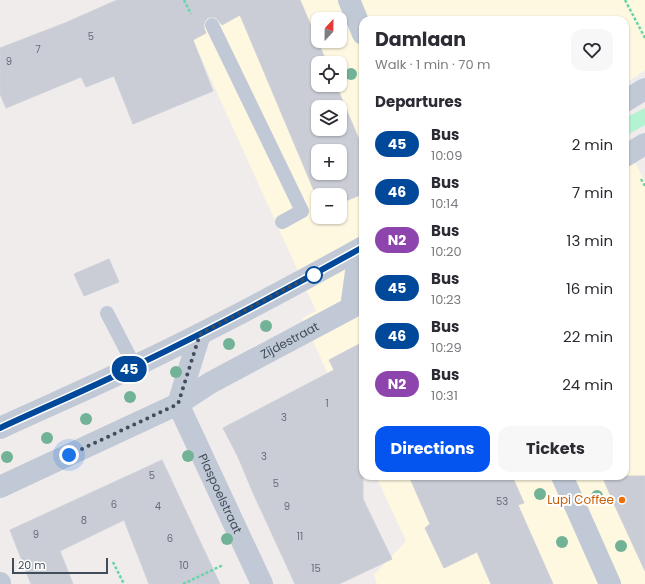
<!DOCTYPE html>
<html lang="en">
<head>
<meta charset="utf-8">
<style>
  body { margin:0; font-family:Poppins,sans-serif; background:#f7f7f7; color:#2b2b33; height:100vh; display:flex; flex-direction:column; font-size:15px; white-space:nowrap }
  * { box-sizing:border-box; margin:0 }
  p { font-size:13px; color:#7c7c81 }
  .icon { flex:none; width:22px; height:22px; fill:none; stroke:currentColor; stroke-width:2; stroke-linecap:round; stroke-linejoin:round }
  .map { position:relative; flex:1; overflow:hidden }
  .drawer { position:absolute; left:359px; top:16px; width:270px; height:464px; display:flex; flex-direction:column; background:#fff; border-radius:12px; box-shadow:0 1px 3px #0004 }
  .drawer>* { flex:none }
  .badge { padding:0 8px; border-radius:13px; font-size:14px; line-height:26px }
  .needle { width:26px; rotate:22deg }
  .buttons { position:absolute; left:311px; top:12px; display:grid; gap:8px }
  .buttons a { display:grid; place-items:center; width:36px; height:36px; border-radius:8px; background:#fff; box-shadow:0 1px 3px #0004; font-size:20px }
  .scale { position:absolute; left:12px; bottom:10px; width:96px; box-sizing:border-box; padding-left:4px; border:2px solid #424d5b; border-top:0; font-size:11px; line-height:14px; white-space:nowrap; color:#424d5b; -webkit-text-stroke:3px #fff; paint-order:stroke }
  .you { position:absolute; width:20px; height:20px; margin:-10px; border:3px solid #fff; border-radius:50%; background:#1a73e8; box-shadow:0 0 0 6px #1a73e833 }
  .map>.badge { position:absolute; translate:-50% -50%; box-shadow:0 0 0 2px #fff }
  h2 { padding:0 16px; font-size:15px; line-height:36px }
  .round { display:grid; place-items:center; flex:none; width:42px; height:42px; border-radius:12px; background:#f7f7f7 }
  .overview { display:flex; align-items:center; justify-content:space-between; height:68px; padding:0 16px }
  h1 { font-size:19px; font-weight:700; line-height:30px }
  .cta { display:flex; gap:8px; margin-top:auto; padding:8px 16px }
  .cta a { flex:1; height:46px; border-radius:12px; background:#0455f0; color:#fff; font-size:16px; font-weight:700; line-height:46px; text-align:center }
  .cta a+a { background:#f7f7f7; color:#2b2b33 }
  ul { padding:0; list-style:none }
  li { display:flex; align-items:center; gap:12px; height:48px; padding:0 16px }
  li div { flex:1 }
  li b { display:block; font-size:15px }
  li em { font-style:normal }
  li .badge { min-width:44px; font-weight:700; text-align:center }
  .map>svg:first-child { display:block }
  .commercial { fill:#fef8e1; fill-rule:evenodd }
  .green { fill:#b3f3d2 }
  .building { fill:#cacdd5; stroke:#cfd1d9; fill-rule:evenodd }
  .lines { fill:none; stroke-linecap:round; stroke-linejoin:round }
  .path { stroke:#67d5a9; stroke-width:2.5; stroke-dasharray:3 2; stroke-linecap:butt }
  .service { stroke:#c0c9d5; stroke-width:14 }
  .minor { stroke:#c0c9d5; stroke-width:22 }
  .tertiary { stroke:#c0c9d5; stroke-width:22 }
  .tree { fill:#72b397 }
  .line-casing { stroke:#fff; stroke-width:9 }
  .line { stroke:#004899; stroke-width:6 }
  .walk { stroke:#424d5b; stroke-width:4; stroke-dasharray:0 7.2 }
  .stop-dot { fill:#fff; stroke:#004899; stroke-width:2 }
  .food-dot { fill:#e8710a; stroke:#fff; stroke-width:1.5 }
  .labels { text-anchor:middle; stroke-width:4; stroke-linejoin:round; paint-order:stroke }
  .number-label { font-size:10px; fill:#646d7a }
  .street-label { font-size:12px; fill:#424d5b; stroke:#fff }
  .food-label { font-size:12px; fill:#c56008; stroke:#fff; text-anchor:end }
</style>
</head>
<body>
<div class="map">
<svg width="645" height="584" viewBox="0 0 645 584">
  <rect width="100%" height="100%" fill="#efeceb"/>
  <g class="commercial">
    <path d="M175,0H645V70L625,84V20H363V449L302,318L316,311ZM318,19H340V41H318ZM318,63H340V85H318ZM318,107H340V129H318ZM318,151H340V173H318ZM318,195H340V217H318Z"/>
    <path d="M625,143L645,182V584H377L374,575L406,541L376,476H625Z"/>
  </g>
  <path class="green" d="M645,108V125L625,136V118Z"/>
  <g class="building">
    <path d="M117,0H300L327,63H318V85H336L363,149V194L340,203V195H318V200L240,15L222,25L216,18L212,17L208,18L205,21L204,24V28L206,33L193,40L213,91L133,124L114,76L86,87L81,77L6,108L0,94V48L65,23ZM318,107H340V129H318ZM318,151H340V173H318Z"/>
    <path d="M109,259L119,282L84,296L74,274Z"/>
    <path d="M363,342V499L392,559L339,584H295L254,495L238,457L223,428L334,370L329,360Z"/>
    <path d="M162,460L220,584H149L124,520L60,551L73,584H31L10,530Z"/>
    <path d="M409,476H512L524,503L518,505L553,584H491L477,552L444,568L425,528L430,524Z"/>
    <path d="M602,476H645V571L615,506Z"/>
  </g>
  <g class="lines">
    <g class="path">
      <path d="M184,0L191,14"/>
      <path d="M625,0L645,38"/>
      <path d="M641,179L645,186"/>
      <path d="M113,562L124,584"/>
      <path d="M183,584L223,565"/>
    </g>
    <g class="service">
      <path d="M212,25L302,211L282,222"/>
      <path d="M107,313L135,367"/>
    </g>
    <g class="minor">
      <path d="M625,156L645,144"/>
      <path id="s1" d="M178,404L262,584"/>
      <path d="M178,404L200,334"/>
      <path id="s2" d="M0,487L178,404L210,383L351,308L359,250"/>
      <path d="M0,583V584"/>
    </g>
    <g class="tertiary">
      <path d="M349,0L363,34"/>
      <path d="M625,101L645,89"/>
      <path d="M0,428C45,407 90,388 135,366C212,329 288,289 363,247"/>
      <path d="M562,476L610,584"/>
    </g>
  </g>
  <g class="tree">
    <circle cx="351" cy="74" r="6"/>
    <circle cx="266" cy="326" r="6"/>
    <circle cx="229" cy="344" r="6"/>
    <circle cx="176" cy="372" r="6"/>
    <circle cx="130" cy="397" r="6"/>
    <circle cx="86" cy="419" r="6"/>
    <circle cx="47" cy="438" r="6"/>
    <circle cx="188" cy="456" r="6"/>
    <circle cx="7" cy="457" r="6"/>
    <circle cx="540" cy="494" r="6"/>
    <circle cx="597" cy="496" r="6"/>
    <circle cx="227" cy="539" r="6"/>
    <circle cx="562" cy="542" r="6"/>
    <circle cx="621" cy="546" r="6"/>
  </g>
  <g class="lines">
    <g class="line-casing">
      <path id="line" d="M0,428C45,407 91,388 135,366C212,329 288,289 363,247"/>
    </g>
    <use href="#line" class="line"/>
    <path class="walk" d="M69,455L178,404L200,334L314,274V275"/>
  </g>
  <circle class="stop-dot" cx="314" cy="275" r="8"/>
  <circle class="food-dot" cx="622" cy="500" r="4"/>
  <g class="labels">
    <g class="number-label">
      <text x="91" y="40">5</text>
      <text x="38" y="53">7</text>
      <text x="9" y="65">9</text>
      <text x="327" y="407">1</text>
      <text x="284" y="421">3</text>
      <text x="264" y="460">3</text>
      <text x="152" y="479">5</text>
      <text x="276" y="487">5</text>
      <text x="502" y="505">53</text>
      <text x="114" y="508">6</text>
      <text x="158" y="510">4</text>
      <text x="287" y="510">9</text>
      <text x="84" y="524">8</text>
      <text x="36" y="538">9</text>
      <text x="300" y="540">11</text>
      <text x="170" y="542">6</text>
      <text x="184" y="569">10</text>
      <text x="316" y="572">15</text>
    </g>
    <g class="street-label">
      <text dy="4" stroke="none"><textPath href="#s2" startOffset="325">Zijdestraat</textPath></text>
      <text dy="4" stroke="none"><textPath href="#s1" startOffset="99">Plaspoelstraat</textPath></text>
    </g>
    <g class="food-label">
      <text x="614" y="504">Lupi Coffee</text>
    </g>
  </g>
</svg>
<div class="buttons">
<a><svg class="needle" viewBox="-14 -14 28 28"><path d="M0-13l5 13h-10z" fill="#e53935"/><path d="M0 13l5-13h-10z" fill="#7c7c81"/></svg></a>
<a><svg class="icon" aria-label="locate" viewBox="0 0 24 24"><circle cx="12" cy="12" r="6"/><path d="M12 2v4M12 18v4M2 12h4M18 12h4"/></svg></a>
<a><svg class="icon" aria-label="layers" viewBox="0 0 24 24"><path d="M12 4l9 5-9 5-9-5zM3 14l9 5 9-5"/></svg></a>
<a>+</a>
<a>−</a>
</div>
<div class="scale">20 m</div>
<div class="you" style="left:69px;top:455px"></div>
<b class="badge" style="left:129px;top:369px;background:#004899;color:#fff">45</b>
<section class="drawer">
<div class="overview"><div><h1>Damlaan</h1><p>Walk · 1 min · 70 m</p></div><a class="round"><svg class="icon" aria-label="heart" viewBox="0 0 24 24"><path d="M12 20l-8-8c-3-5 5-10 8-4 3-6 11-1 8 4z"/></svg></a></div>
<h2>Departures</h2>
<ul>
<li><span class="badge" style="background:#004899;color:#fff">45</span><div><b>Bus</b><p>10:09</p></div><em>2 min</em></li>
<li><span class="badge" style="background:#004899;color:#fff">46</span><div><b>Bus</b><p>10:14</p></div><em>7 min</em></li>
<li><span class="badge" style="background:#8e44ad;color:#fff">N2</span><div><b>Bus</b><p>10:20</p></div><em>13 min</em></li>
<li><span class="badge" style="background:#004899;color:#fff">45</span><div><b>Bus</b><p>10:23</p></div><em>16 min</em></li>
<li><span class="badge" style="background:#004899;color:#fff">46</span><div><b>Bus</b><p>10:29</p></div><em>22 min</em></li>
<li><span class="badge" style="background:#8e44ad;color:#fff">N2</span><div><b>Bus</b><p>10:31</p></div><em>24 min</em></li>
</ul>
<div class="cta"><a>Directions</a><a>Tickets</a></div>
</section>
</div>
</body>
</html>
